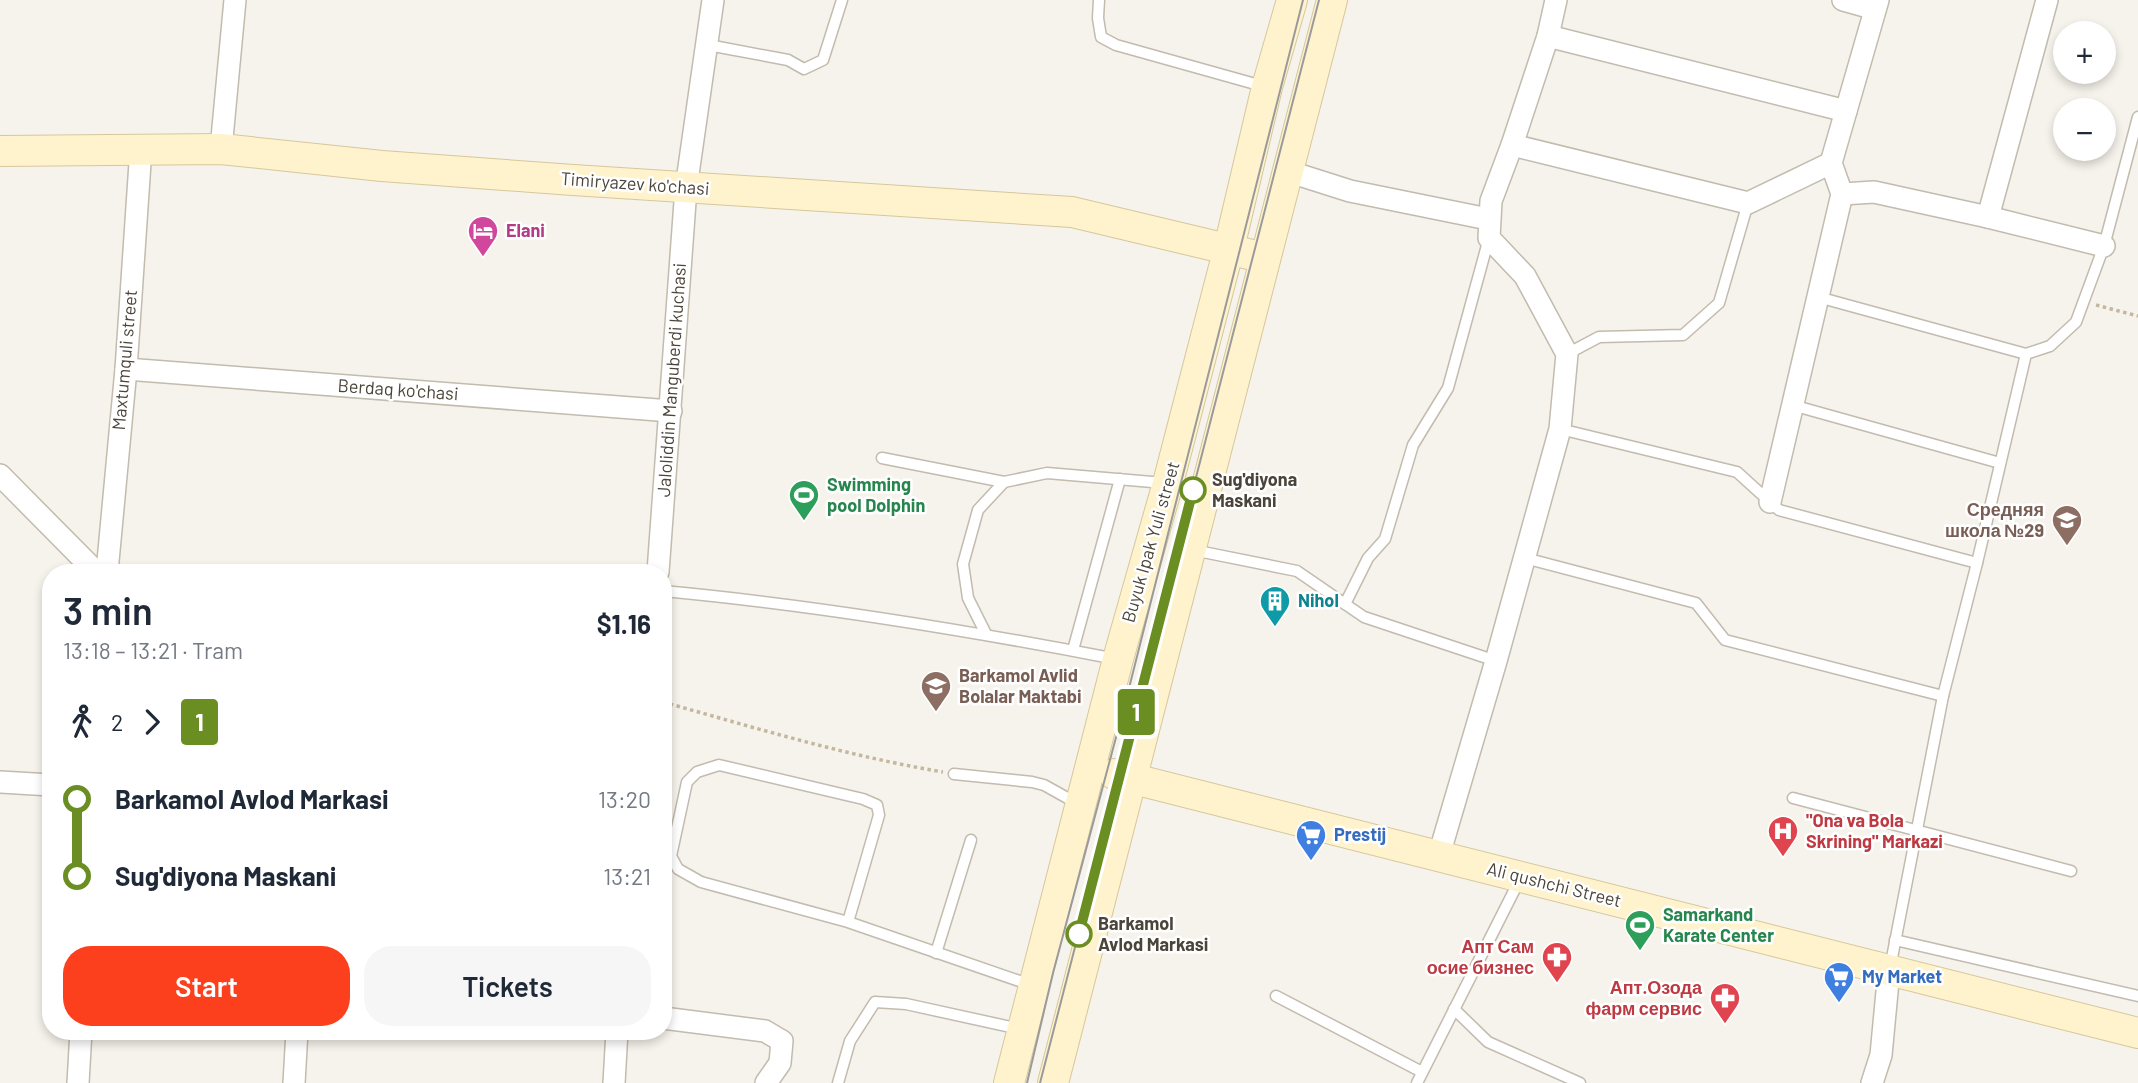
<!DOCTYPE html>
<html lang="en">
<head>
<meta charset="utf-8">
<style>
  body { margin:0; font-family:Barlow,sans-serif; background:#f6f6f7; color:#1f2937; height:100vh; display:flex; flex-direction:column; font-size:26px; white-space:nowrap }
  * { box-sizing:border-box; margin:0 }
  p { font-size:23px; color:#747a83 }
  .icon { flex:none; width:38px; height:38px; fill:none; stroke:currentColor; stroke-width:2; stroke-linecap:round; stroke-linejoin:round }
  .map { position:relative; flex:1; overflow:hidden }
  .panel { position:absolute; left:42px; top:564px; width:630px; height:476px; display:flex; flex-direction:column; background:#fff; border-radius:28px; box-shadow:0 4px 10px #0003 }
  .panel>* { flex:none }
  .badge { padding:0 14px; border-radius:5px; font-size:24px; line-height:46px }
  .controls { position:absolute; left:2053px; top:21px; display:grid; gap:14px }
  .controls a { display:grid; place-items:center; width:63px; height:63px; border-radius:50%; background:#fff; box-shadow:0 4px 10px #0003; font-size:35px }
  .map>.badge { position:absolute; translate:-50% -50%; box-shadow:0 0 0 4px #fff }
  .legs { display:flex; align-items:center; gap:10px; height:77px; padding:0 21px; font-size:23px }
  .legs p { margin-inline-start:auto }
  .head { display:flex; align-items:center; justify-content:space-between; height:119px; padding:0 21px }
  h1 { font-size:38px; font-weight:600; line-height:52px }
  .primary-button { display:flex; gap:14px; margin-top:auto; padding:14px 21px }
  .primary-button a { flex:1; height:80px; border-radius:28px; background:#fc3f1d; color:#fff; font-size:28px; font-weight:600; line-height:80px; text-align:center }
  .primary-button a+a { background:#f6f6f7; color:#1f2937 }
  ul { padding:0 21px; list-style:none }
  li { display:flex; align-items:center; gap:24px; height:77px; font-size:26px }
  li i { display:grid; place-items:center; width:10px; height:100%; margin:0 9px; background:currentColor }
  li i::after { content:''; width:18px; height:18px; margin:-9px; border:5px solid; border-radius:50%; background:#fff }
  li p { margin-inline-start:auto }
  li:first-child i { background:linear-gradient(#0000 50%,currentColor 0) }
  li:last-child i { background:linear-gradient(currentColor 50%,#0000 0) }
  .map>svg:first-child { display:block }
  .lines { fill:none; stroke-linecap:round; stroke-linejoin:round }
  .lane-casing { stroke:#c2bbae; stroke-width:13 }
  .street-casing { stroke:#c2bbae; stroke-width:24 }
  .secondary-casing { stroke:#d6c79b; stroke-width:32 }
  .path { stroke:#c4b79f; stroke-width:3.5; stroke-dasharray:3.5 3.5; stroke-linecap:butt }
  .lane { stroke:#fff; stroke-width:10 }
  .street { stroke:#fff; stroke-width:21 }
  .secondary { stroke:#fff3cd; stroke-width:30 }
  .tram { stroke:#9a9a9a; stroke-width:2 }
  .line-1-casing { stroke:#fff; stroke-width:16 }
  .line-1 { stroke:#6b8e23; stroke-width:10 }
  .stop-1-dot { fill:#fff; stroke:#6b8e23; stroke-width:3.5 }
  .labels { text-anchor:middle; stroke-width:5; stroke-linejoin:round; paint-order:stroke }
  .street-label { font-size:18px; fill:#4b4439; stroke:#fff }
  .hotel-label { font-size:18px; font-weight:bold; fill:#b23c85; stroke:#fff; text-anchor:start }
  .stop-label { font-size:18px; font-weight:bold; fill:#4b4439; stroke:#fff; text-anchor:start }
  .leisure-label { font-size:18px; font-weight:bold; fill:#27864d; stroke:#fff; text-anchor:start }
  .education-label { font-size:18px; font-weight:bold; fill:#785e54; stroke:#fff; text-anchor:end }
  .culture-label { font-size:18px; font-weight:bold; fill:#0d838f; stroke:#fff; text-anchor:start }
  .health-label { font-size:18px; font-weight:bold; fill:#be3a42; stroke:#fff; text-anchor:end }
  .shop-label { font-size:18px; font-weight:bold; fill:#366cbe; stroke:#fff; text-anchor:start }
</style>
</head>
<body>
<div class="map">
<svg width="2138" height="1083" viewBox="0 0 2138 1083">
  <rect width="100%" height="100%" fill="#f6f3ec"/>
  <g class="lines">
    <g class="lane-casing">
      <g id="lane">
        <path d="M1099,0L1098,18L1101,37L1116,45L1266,87"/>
        <path d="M708,45L788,60L804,69L823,60L842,0"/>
        <path d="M1818,297L2026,354"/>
        <path d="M1567,354L1599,337L1683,335L1719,303L1748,203"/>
        <path d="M1792,405L2000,463"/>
        <path d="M1560,429L1737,472L1779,510L1977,563"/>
        <path d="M882,458L1004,482"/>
        <path d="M1193,550L1297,571L1364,617L1496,661"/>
        <path d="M1525,558L1696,603L1725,640L1943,696"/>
        <path d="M663,591C815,605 966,630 1116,659"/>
        <path d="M1345,604L1368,558L1385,539L1413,445L1448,388L1489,238"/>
        <path d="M986,634L968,598L963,564L978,510L1004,482L1047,473L1164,483"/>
        <path d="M1073,650L1120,479"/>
        <path d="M954,774L1032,782L1044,785L1080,805"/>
        <path d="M1793,798L2071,871"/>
        <path d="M848,922L879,815L877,805L863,799L719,765L697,772L687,782L671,856L678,869L701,882L848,922L1031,985"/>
        <path d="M1895,940L2138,996"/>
        <path d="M936,953L971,840"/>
        <path d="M1890,968L1943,696L1977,563L2026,354L2050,346L2076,322L2104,246L2138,117"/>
        <path d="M1276,996L1422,1072"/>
        <path d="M1454,1009L1488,1042L1580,1083"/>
        <path d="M838,1083L850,1041L875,1002L906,1004L1020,1029"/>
        <path d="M1417,1083L1520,879"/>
      </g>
    </g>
    <g class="street-casing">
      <g id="street">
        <path d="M1843,0L1875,9"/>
        <path d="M1548,36L1846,111"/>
        <path d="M1512,145L1548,36L1556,0"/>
        <path d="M221,149L235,0"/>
        <path d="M1287,171L1350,191L1488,219"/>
        <path d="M1842,194L1874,192L1988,217L2047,0"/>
        <path d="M1988,217L2104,246"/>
        <path d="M126,369L671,411"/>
        <path d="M0,475L96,572"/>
        <path d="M1770,502L1842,194L1831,163L1878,0"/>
        <path d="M107,572L126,369L141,148"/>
        <path d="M658,572L686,188L713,0"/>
        <path d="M0,782L51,785"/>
        <path d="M1439,855L1496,661L1560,429L1567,354L1525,276L1489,238L1491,201L1512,145L1748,203L1831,163"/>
        <path d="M663,1018L765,1031L782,1041L780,1063L766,1083"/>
        <path d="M78,1083L81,1031"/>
        <path d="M294,1083L297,1031"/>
        <path d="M614,1083L617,1031"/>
        <path d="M1872,1083L1881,1055L1889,971"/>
      </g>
    </g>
    <g class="secondary-casing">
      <g id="secondary">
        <path d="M0,151L221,149L382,166L573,180L1072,212L1265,258"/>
        <path d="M1114,774L2138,1033"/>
        <path d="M1009,1083L1118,659L1168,483L1229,248L1267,87L1292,0"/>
        <path d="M1053,1083L1332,0"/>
      </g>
    </g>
    <g class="path">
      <path d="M2096,305L2138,316"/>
      <path d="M663,702C756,728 847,756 943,772"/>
    </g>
    <use href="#lane" class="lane"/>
    <use href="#street" class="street"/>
    <use href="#secondary" class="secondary"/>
    <g class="tram">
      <path d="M1027,1083L1053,973L1126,700L1303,0"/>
      <path d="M1040,1083L1319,0"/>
    </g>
  </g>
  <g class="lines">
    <g class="line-1-casing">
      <path id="line-1" d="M1079,934L1193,490"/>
    </g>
    <use href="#line-1" class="line-1"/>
  </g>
  <defs>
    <g id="hotel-pin" transform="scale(1.575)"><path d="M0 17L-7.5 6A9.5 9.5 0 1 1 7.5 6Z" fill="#d1479c" stroke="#fff"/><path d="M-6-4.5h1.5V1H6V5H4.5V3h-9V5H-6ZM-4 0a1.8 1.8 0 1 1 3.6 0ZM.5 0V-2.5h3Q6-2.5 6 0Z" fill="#fff"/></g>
    <g id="stadium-pin" transform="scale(1.575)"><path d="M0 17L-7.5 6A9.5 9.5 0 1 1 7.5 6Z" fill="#2e9e5b" stroke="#fff"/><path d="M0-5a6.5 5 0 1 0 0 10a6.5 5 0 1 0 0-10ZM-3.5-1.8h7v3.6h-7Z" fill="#fff"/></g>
    <g id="school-pin" transform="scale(1.575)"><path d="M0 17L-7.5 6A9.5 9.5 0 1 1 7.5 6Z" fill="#8d6e63" stroke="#fff"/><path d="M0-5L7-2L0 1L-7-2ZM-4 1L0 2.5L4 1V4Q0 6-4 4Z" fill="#fff"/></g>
    <g id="building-pin" transform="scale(1.575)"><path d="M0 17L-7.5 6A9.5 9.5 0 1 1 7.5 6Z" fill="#0f9aa8" stroke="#fff"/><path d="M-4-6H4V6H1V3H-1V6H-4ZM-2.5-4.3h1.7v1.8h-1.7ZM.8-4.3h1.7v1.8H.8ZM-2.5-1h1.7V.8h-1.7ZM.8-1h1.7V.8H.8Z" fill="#fff"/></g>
    <g id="hospital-pin" transform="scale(1.575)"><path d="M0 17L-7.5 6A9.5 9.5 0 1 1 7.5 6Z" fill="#e0444e" stroke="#fff"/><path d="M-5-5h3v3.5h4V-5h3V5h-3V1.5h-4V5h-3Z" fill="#fff"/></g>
    <g id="supermarket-pin" transform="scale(1.575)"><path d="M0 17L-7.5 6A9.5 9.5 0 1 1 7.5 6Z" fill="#3f7fe0" stroke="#fff"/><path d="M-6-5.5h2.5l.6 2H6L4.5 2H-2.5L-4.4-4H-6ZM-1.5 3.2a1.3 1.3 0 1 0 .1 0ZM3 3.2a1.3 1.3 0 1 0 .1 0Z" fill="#fff"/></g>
    <g id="pharmacy-pin" transform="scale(1.575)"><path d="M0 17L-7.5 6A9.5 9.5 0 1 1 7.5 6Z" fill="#e0444e" stroke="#fff"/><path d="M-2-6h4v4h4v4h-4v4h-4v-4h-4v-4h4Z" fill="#fff"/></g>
  </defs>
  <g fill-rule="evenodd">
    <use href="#hotel-pin" x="483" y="231"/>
    <use href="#stadium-pin" x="804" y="495"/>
    <use href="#school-pin" x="2067" y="520"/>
    <use href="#building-pin" x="1275" y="601"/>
    <use href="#school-pin" x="936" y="686"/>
    <use href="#hospital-pin" x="1783" y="831"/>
    <use href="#supermarket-pin" x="1311" y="835"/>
    <use href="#stadium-pin" x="1640" y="925"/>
    <use href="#pharmacy-pin" x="1557" y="957"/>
    <use href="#supermarket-pin" x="1839" y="977"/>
    <use href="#pharmacy-pin" x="1725" y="998"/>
  </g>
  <g class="stop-1-dot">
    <circle cx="1193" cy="490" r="12"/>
    <circle cx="1079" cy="934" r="12"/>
  </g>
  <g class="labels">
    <g class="street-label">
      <text transform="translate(635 184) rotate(4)" y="6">Timiryazev ko'chasi</text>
      <text transform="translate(125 360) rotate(-85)" y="6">Maxtumquli street</text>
      <text transform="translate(672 380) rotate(-86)" y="6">Jaloliddin Manguberdi kuchasi</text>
      <text transform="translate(398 390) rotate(4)" y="6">Berdaq ko'chasi</text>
      <text transform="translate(1151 542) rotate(-74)" y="6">Buyuk Ipak Yuli street</text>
      <text transform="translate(1554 885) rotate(14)" y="6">Ali qushchi Street</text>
    </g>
    <g class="hotel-label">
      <text x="506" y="237">Elani</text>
    </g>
    <g class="stop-label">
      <text x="1212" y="486">Sug'diyona<tspan x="1212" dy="21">Maskani</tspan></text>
      <text x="1098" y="930">Barkamol<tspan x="1098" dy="21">Avlod Markasi</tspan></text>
    </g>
    <g class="leisure-label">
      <text x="827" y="491">Swimming<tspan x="827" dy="21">pool Dolphin</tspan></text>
      <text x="1663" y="921">Samarkand<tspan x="1663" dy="21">Karate Center</tspan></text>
    </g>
    <g class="education-label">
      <text x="2044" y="516">Средняя<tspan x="2044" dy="21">школа №29</tspan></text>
      <text x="959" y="682" text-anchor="start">Barkamol Avlid<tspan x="959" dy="21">Bolalar Maktabi</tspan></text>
    </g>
    <g class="culture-label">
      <text x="1298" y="607">Nihol</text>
    </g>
    <g class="health-label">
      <text x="1806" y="827" text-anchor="start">"Ona va Bola<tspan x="1806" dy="21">Skrining" Markazi</tspan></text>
      <text x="1534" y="953">Апт Сам<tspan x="1534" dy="21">осие бизнес</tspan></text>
      <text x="1702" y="994">Апт.Озода<tspan x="1702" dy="21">фарм сервис</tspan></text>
    </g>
    <g class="shop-label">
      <text x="1334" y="841">Prestij</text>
      <text x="1862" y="983">My Market</text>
    </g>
  </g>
</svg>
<div class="controls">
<a>+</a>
<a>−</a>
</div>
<b class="badge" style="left:1136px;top:712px;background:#6b8e23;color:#fff">1</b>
<section class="panel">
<div class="head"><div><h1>3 min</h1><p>13:18 – 13:21 · Tram</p></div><b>$1.16</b></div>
<div class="legs"><svg class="icon" aria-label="walk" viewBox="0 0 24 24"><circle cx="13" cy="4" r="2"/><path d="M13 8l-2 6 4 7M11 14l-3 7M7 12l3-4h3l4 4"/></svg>2<svg class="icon" aria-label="forward" viewBox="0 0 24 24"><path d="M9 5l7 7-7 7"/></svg><b class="badge" style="background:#6b8e23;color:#fff">1</b></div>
<ul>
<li><i style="color:#6b8e23"></i><b>Barkamol Avlod Markasi</b><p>13:20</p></li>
<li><i style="color:#6b8e23"></i><b>Sug'diyona Maskani</b><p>13:21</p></li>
</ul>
<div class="primary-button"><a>Start</a><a>Tickets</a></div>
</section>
</div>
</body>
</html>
